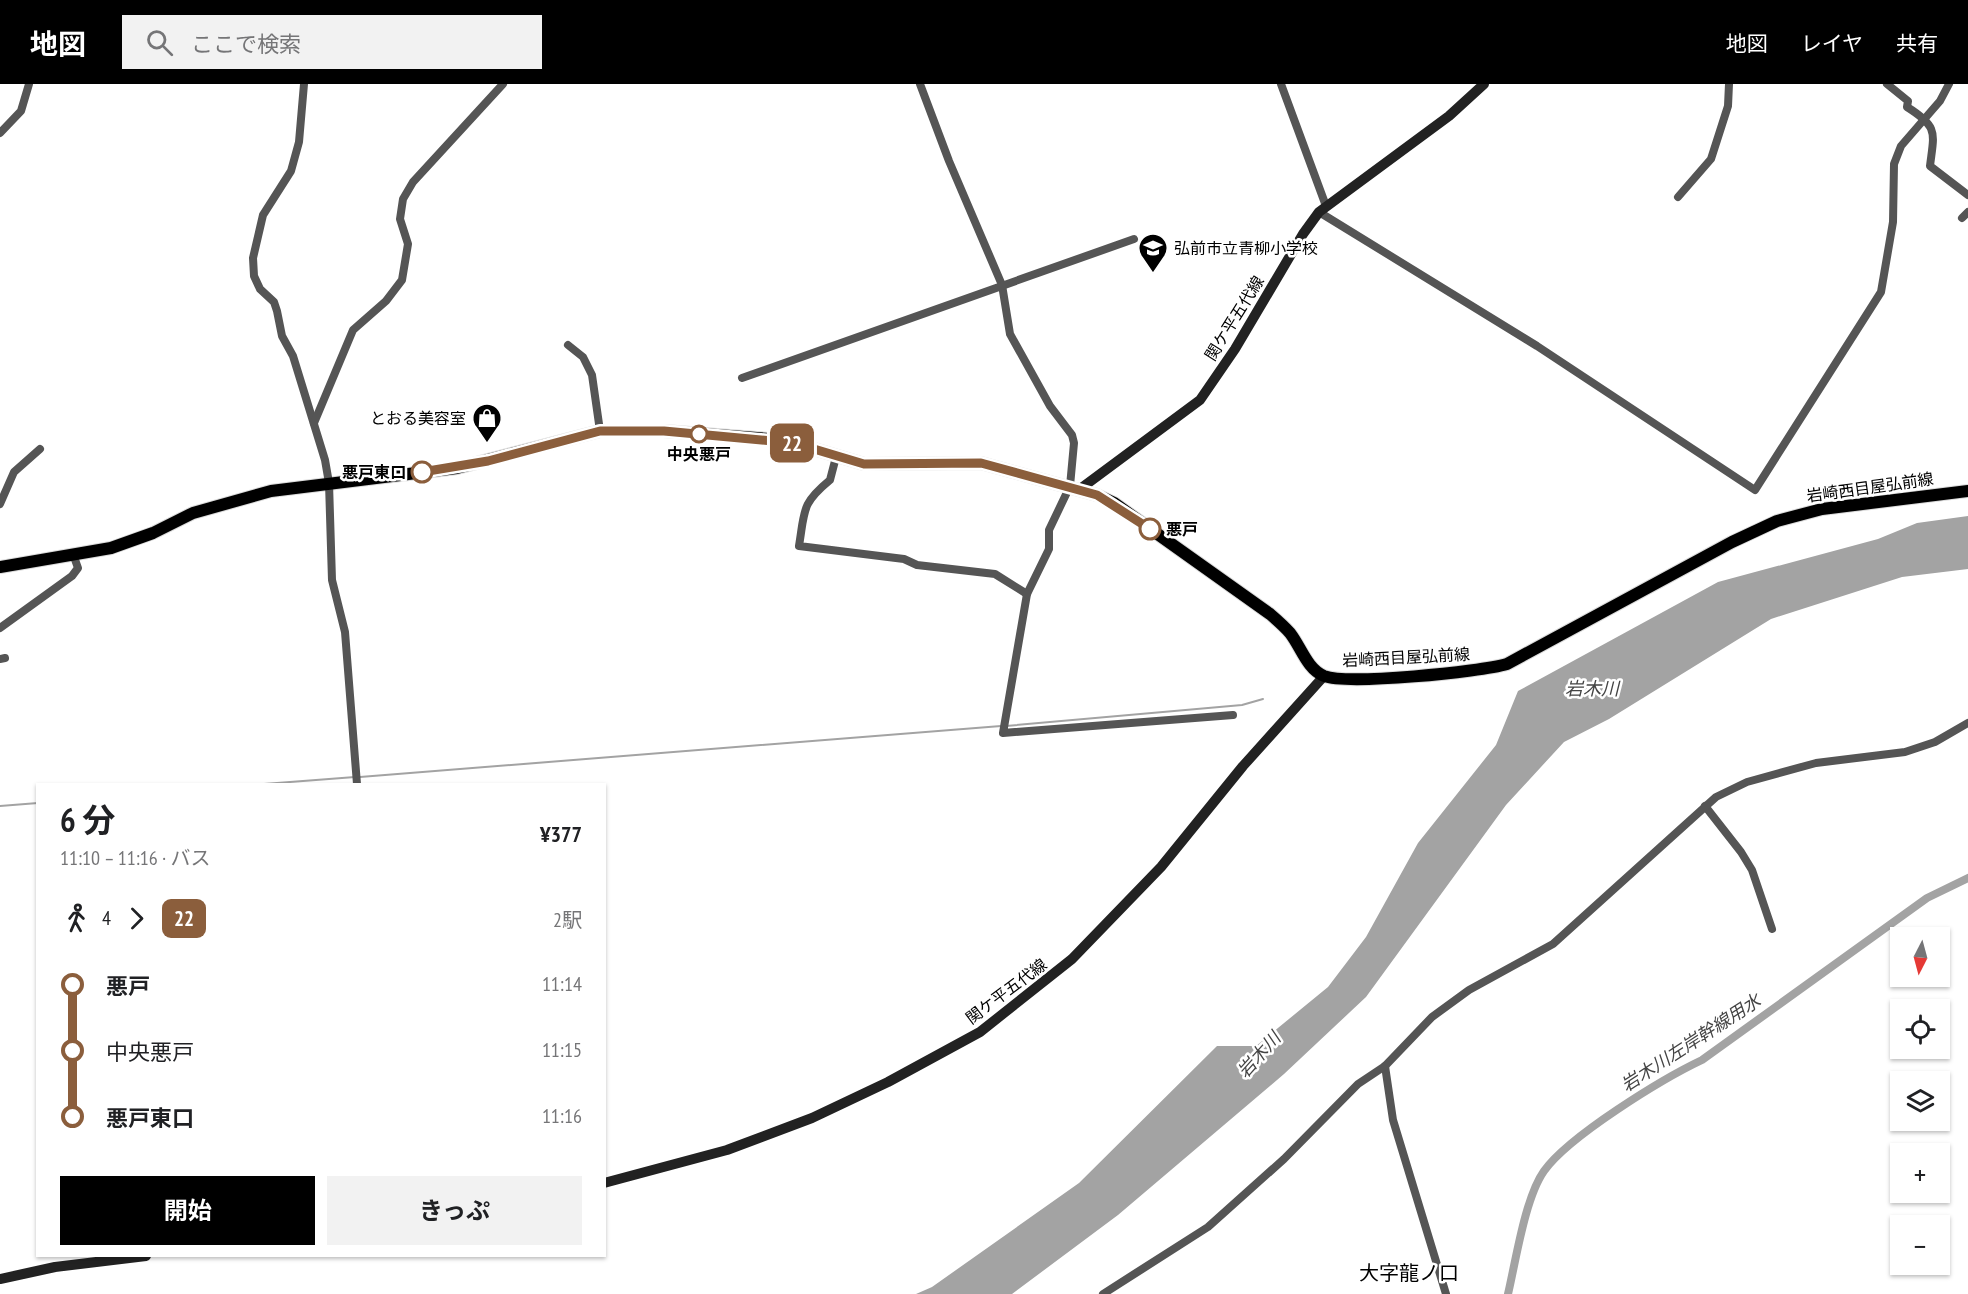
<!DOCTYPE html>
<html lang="ja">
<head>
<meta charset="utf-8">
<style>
  body { margin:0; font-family:"PT Sans Narrow","Noto Sans JP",sans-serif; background:#f2f2f2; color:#202124; height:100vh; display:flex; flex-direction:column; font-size:22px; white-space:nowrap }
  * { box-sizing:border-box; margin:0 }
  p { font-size:20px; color:#757577 }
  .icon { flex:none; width:33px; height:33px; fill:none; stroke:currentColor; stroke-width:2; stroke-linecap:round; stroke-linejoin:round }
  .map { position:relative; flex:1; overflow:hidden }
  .panel { position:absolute; left:36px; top:699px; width:570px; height:474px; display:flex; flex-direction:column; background:#fff; border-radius:0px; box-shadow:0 2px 4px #0004 }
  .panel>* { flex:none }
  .badge { padding:0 12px; border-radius:9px; font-size:21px; line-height:39px }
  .needle { width:39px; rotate:186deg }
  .fabs { position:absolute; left:1890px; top:843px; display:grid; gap:12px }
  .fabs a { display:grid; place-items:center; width:60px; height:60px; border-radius:0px; background:#fff; box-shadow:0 2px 4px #0004; font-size:30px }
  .map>.badge { position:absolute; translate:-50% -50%; box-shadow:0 0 0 3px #fff }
  .legs { display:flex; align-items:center; gap:9px; height:66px; padding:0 24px; font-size:20px }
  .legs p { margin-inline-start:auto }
  .summary { display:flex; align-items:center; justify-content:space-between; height:102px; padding:0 24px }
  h1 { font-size:33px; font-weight:700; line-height:45px }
  .button { display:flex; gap:12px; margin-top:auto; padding:12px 24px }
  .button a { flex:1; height:69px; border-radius:0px; background:#000; color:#fff; font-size:24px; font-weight:700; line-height:69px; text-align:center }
  .button a+a { background:#f2f2f2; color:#202124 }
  ul { padding:0 24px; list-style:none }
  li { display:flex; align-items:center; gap:21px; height:66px; font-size:22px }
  li i { display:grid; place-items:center; width:9px; height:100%; margin:0 8px; background:currentColor }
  li i::after { content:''; width:15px; height:15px; margin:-8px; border:4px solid; border-radius:50%; background:#fff }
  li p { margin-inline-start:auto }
  li:first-child i { background:linear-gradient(#0000 50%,currentColor 0) }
  li:last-child i { background:linear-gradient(currentColor 50%,#0000 0) }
  header { display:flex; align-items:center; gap:36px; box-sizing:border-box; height:84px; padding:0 30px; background:#000; color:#fff }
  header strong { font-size:28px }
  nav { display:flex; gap:33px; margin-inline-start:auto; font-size:21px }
  .search { width:420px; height:54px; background:#f2f2f2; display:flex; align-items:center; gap:15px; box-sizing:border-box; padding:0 21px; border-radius:0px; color:#757577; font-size:22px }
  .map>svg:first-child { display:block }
  .water { fill:#a3a3a3 }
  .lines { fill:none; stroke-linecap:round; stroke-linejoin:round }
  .stream { stroke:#a3a3a3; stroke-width:2 }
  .canal { stroke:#a3a3a3; stroke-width:8 }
  .primary-casing { stroke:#dbdbdb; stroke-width:14 }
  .minor { stroke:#555; stroke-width:8 }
  .secondary { stroke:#222; stroke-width:10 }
  .primary { stroke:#000; stroke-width:12 }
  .line-1-casing { stroke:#fff; stroke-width:14 }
  .line-1 { stroke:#8b5e3c; stroke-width:9 }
  .stop-1-dot { fill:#fff; stroke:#8b5e3c; stroke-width:3 }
  .labels { text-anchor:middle; stroke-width:5; stroke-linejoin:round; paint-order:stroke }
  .poi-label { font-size:16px; fill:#000; stroke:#fff; text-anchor:start }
  .street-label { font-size:16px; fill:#000; stroke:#fff }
  .stop-label { font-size:16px; font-weight:bold; fill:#000; stroke:#fff }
  .water-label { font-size:18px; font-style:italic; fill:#444; stroke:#fff }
  .quarter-label { font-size:20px; fill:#000; stroke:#fff }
</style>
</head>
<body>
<header>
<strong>地図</strong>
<div class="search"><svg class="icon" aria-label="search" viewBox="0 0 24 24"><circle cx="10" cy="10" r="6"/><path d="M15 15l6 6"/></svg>ここで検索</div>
<nav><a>地図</a><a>レイヤ</a><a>共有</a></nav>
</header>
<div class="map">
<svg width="1968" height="1210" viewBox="0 0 1968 1210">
  <rect width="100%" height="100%" fill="#fff"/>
  <path class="water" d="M1968,432V485L1902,493L1771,535L1609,635L1564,658L1506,721L1366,913L1284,990L1118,1131L1012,1210H916L932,1203L1079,1099L1217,962H1256L1328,903L1366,853L1418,759L1496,661L1518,607L1718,498L1878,455L1917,439Z"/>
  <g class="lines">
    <g class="stream">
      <path d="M1006,642L1242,621L1263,615"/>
      <path d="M360,693L1001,642"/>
      <path d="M264,700L355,693"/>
      <path d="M0,722L38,719"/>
    </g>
    <path class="canal" d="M1508,1210C1516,1176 1525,1114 1544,1087C1569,1052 1662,995 1702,976L1927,814L1968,794"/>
    <g class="primary-casing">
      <path id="primary" d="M0,483L111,464L153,449L193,429L271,407L457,384L600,347H664L769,355L794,359L864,380L981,379L1097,411L1114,419L1270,530C1277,536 1284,542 1290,549C1301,563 1307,585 1324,592C1348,601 1480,588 1507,580L1732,458L1777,437L1822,425L1968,407"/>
    </g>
    <g class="minor">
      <path d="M304,0L299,58L291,87L263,131L253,174L254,192L260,205L274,218L277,227L282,252L293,272L325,376L329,399L332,496L345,548L357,700"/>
      <path d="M920,0L949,77L1002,201L1010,250L1050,322L1072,351L1074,359L1070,402L1049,446V465L1027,510L1003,649L1233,631"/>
      <path d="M1281,0L1326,122"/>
      <path d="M1887,0L1908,17L1907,23C1939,43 1934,49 1930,82L1968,111"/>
      <path d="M0,49L21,27L29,0"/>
      <path d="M1678,113L1711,75L1728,22L1729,0"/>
      <path d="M1319,128L1537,262L1755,406L1881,208L1893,138L1894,80L1901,62L1940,17L1949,0"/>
      <path d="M1962,134L1968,128"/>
      <path d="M568,261L583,273L592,291L600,347"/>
      <path d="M742,294L1134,155"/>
      <path d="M314,339L353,246L386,217L402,196L408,160L400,135L403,115L413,98L503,0"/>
      <path d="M836,373L830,396C801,420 805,426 799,462L904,475L917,481L995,490L1027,510"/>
      <path d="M0,420L14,388L40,365"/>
      <path d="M0,544L72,492L78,484L73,470"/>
      <path d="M0,575L5,574"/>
      <path d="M1705,722L1741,768L1752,786L1772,845"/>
      <path d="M1385,982L1393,1036L1446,1210"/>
      <path d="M1103,1210L1208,1143L1284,1075L1358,1000L1385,982L1432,933L1469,906L1553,860L1716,713L1747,698L1816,679L1905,668L1935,658L1968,639"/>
    </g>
    <g class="secondary">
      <path d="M1080,405L1200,316L1235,265L1303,150L1319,128L1449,32L1484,0"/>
      <path d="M604,1099L727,1066L812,1034L888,998L980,948L1072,875L1161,783L1243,682L1324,592"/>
      <path d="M0,1195L55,1183L146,1172"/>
    </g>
    <use href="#primary" class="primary"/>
  </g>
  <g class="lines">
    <g class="line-1-casing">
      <path id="line-1" d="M422,388L488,377L600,347H664L794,359L864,380L981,379L1097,411L1150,445"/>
    </g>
    <use href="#line-1" class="line-1"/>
  </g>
  <defs>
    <g id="school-pin" transform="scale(1.5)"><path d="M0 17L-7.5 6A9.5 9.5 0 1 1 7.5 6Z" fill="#000" stroke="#fff"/><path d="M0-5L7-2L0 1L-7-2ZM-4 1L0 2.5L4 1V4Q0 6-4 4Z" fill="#fff"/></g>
    <g id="shop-pin" transform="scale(1.5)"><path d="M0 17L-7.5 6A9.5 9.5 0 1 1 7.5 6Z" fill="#000" stroke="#fff"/><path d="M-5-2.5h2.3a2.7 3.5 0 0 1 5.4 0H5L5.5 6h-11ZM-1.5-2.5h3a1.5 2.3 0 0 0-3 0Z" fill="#fff"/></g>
  </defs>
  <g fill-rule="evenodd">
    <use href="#school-pin" x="1153" y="164"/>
    <use href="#shop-pin" x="487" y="334"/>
  </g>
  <g class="stop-1-dot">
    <circle cx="699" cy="350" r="8"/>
    <circle cx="422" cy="388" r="10"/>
    <circle cx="1150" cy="445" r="10"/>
  </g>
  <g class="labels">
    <g class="poi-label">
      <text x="1174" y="170">弘前市立青柳小学校</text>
      <text x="466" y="340" text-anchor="end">とおる美容室</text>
    </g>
    <g class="street-label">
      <text transform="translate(1234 234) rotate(-58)" y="6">関ケ平五代線</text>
      <text transform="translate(1870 403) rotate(-8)" y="6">岩崎西目屋弘前線</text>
      <text transform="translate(1406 573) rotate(-3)" y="6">岩崎西目屋弘前線</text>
      <text transform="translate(1006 907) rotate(-37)" y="6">関ケ平五代線</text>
    </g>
    <g class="stop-label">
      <text x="699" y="376">中央悪戸</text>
      <text x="406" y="394" text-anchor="end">悪戸東口</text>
      <text x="1166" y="451" text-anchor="start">悪戸</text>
    </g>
    <g class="water-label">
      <text x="1592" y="611">岩木川</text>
      <text transform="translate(1691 959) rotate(-33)" y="6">岩木川左岸幹線用水</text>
      <text transform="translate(1259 971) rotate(-48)" y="6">岩木川</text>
    </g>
    <g class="quarter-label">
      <text x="1409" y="1196">大字龍ノ口</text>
    </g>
  </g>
</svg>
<div class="fabs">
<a><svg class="needle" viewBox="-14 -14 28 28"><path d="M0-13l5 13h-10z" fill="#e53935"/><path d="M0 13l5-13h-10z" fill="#757577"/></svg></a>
<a><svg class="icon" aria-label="locate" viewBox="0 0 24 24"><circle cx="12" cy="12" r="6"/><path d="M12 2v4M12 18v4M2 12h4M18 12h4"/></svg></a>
<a><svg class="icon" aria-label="layers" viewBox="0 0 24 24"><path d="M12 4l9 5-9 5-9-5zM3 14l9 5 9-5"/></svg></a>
<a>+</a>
<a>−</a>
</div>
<b class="badge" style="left:792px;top:359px;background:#8b5e3c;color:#fff">22</b>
<section class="panel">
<div class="summary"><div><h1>6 分</h1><p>11:10 – 11:16 · バス</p></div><b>¥377</b></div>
<div class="legs"><svg class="icon" aria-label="walk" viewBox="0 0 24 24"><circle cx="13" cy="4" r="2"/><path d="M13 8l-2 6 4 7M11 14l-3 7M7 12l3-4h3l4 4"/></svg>4<svg class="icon" aria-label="forward" viewBox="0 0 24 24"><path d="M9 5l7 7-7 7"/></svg><b class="badge" style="background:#8b5e3c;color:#fff">22</b><p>2駅</p></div>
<ul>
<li><i style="color:#8b5e3c"></i><b>悪戸</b><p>11:14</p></li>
<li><i style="color:#8b5e3c"></i><span>中央悪戸</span><p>11:15</p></li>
<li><i style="color:#8b5e3c"></i><b>悪戸東口</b><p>11:16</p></li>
</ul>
<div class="button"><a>開始</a><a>きっぷ</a></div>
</section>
</div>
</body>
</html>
